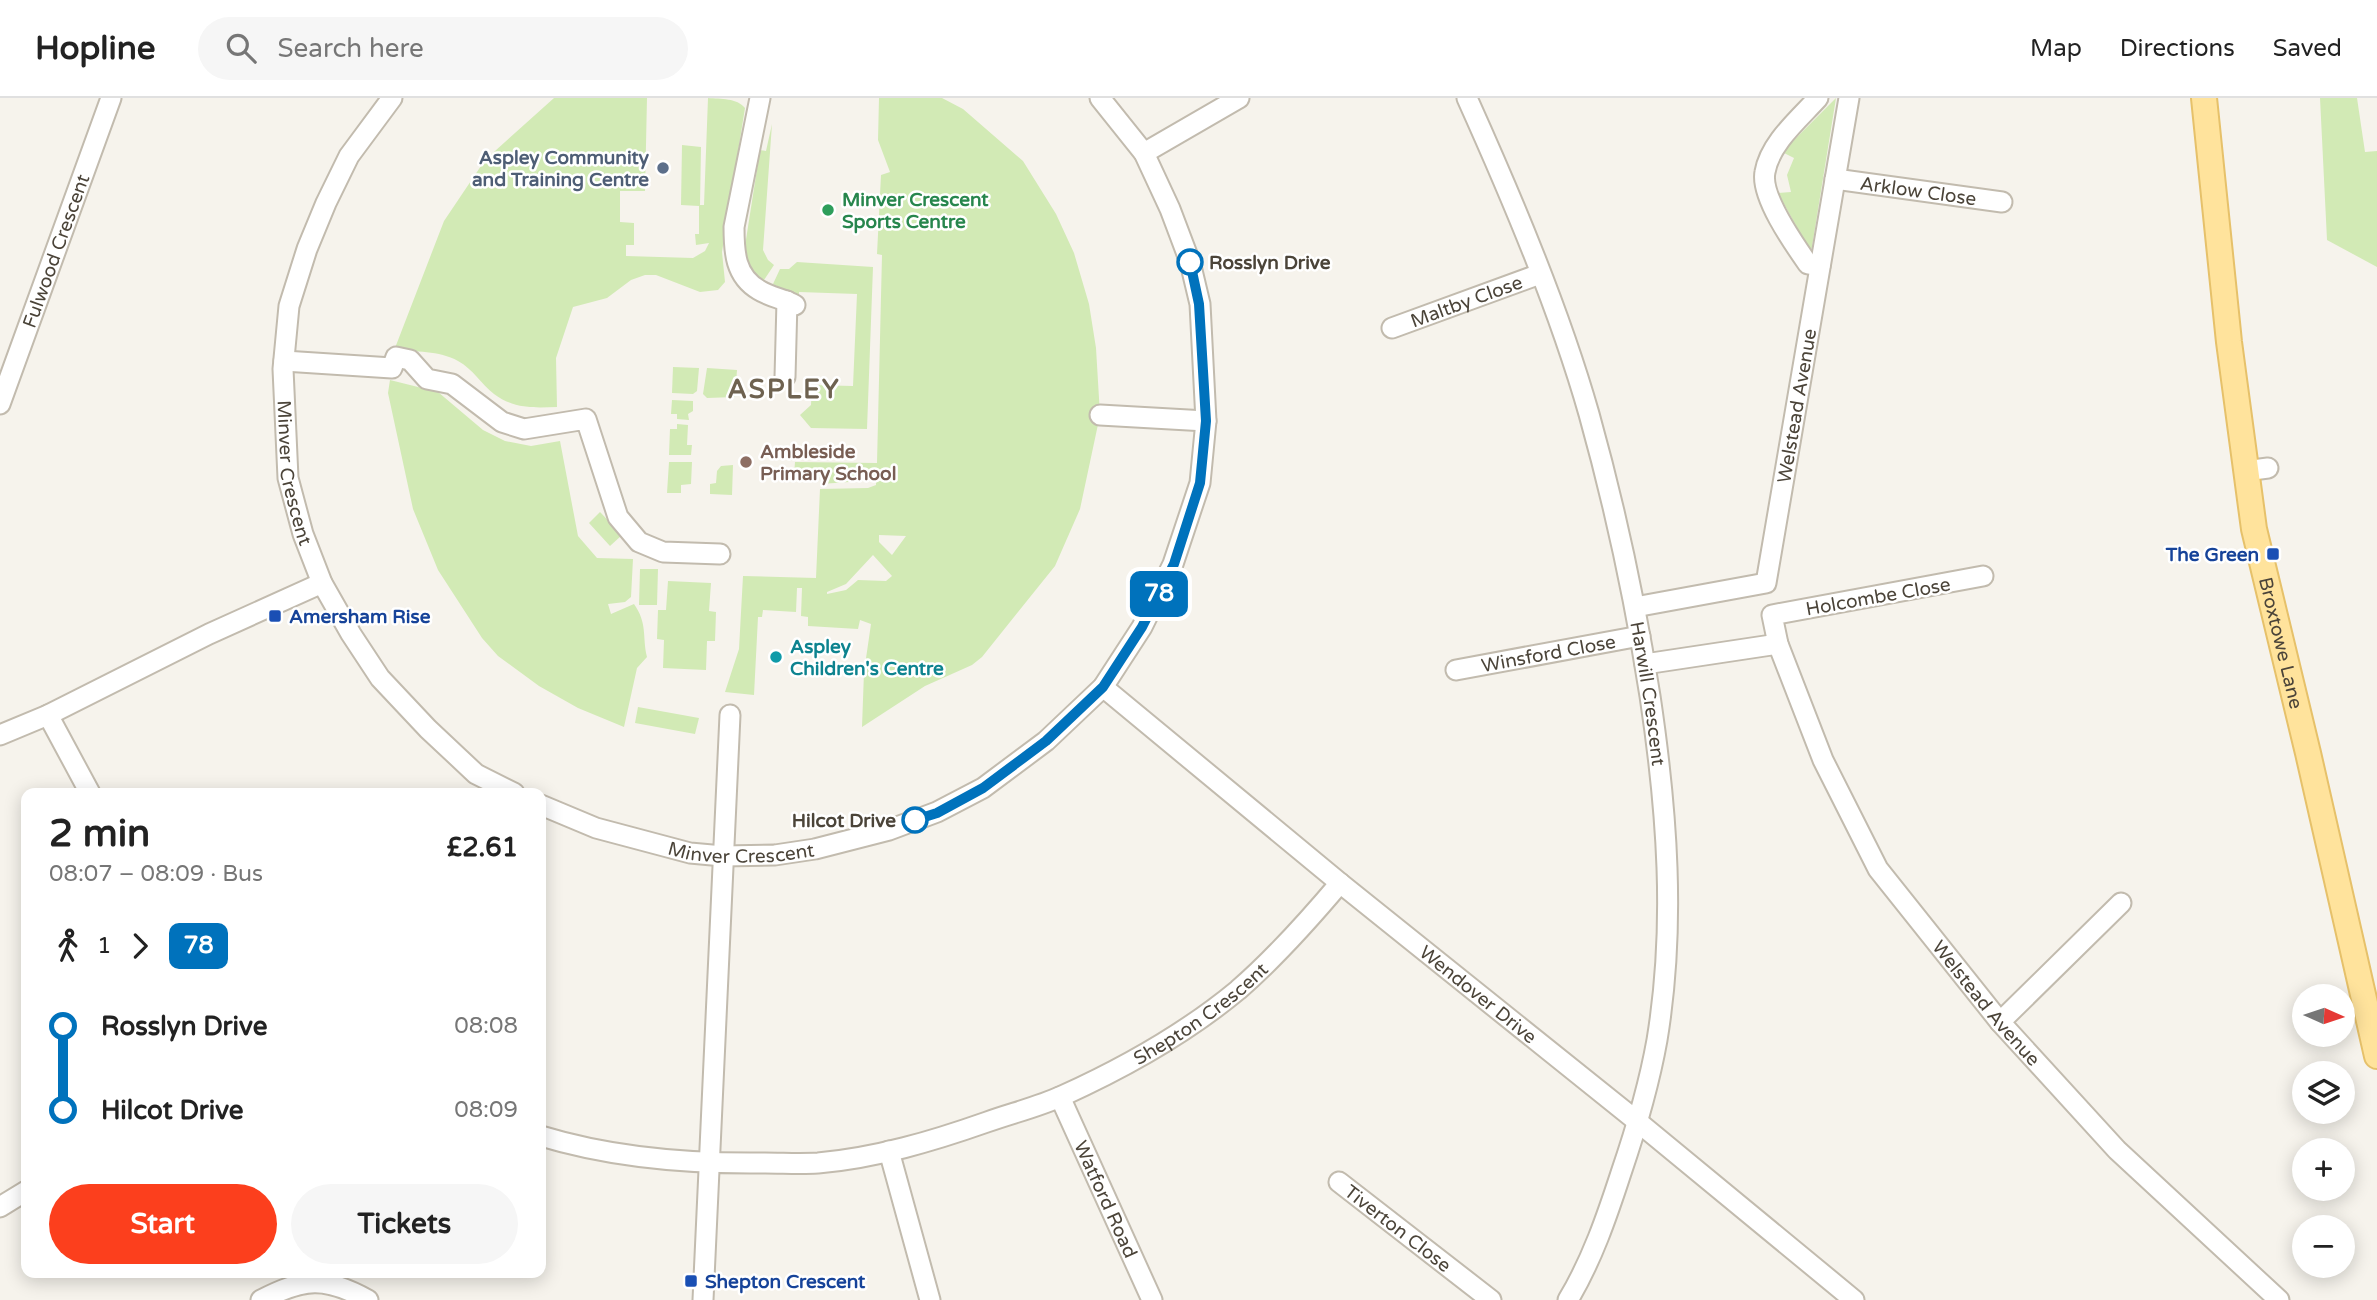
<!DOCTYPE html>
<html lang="en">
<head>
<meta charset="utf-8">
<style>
  body { margin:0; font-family:"Varela Round",sans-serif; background:#f6f6f6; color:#222; height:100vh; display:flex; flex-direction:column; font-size:26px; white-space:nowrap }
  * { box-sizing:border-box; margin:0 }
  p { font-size:23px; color:#767676 }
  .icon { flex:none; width:38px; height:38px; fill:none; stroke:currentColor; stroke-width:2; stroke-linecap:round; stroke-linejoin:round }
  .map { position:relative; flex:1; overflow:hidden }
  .drawer { position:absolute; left:21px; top:690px; width:525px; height:490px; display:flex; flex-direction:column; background:#fff; border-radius:14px; box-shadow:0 4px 18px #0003 }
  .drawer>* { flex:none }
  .badge { padding:0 14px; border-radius:10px; font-size:24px; line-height:46px }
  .needle { width:46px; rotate:93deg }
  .fabs { position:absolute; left:2292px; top:886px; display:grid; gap:14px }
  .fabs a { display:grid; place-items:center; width:63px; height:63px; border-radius:50%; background:#fff; box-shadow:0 4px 18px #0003; font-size:35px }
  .map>.badge { position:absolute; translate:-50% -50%; box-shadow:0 0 0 4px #fff }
  .legs { display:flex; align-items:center; gap:10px; height:77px; padding:0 28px; font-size:23px }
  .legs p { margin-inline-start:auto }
  .head { display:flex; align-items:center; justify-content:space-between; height:119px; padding:0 28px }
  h1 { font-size:38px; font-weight:700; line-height:52px }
  .action { display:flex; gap:14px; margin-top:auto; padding:14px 28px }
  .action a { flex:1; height:80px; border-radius:42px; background:#fc3f1d; color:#fff; font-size:28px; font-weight:700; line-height:80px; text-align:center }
  .action a+a { background:#f6f6f6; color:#222 }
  ul { padding:0 28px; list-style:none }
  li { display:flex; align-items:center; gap:24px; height:84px; font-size:26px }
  li i { display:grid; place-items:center; width:10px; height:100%; margin:0 9px; background:currentColor }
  li i::after { content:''; width:18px; height:18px; margin:-9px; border:5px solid; border-radius:50%; background:#fff }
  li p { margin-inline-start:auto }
  li:first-child i { background:linear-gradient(#0000 50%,currentColor 0) }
  li:last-child i { background:linear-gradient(currentColor 50%,#0000 0) }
  header { display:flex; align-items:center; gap:42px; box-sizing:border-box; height:98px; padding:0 35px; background:#fff; border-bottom:2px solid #e0e0e0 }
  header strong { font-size:33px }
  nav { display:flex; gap:38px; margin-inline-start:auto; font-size:24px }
  .search { width:490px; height:63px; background:#f6f6f6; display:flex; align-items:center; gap:18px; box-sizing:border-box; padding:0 24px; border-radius:38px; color:#767676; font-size:26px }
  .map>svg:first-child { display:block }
  .green { fill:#d2eab5; fill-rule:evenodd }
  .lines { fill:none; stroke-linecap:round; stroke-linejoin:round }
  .minor-casing { stroke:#c2bbae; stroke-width:23 }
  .major-casing { stroke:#e6c16a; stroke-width:28 }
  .minor { stroke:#fff; stroke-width:19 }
  .major { stroke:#ffe39c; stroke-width:24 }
  .line-1-casing { stroke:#fff; stroke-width:16 }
  .line-1 { stroke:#0072bc; stroke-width:10 }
  .service-dot { fill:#5c6f8a; stroke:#fff; stroke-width:2.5 }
  .leisure-dot { fill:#2e9e5b; stroke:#fff; stroke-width:2.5 }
  .stop-1-dot { fill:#fff; stroke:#0072bc; stroke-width:3.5 }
  .education-dot { fill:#8d6e63; stroke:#fff; stroke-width:2.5 }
  .transit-dot { fill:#1a4fb4; stroke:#fff; stroke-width:2.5 }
  .culture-dot { fill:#0f9aa8; stroke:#fff; stroke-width:2.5 }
  .labels { text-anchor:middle; stroke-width:5; stroke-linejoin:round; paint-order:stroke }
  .service-label { font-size:19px; font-weight:bold; fill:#4e5e75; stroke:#fff; text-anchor:end }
  .street-label { font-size:19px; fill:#4b4439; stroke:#fff }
  .leisure-label { font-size:19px; font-weight:bold; fill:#27864d; stroke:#fff; text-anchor:start }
  .stop-label { font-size:19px; font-weight:bold; fill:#4b4439; stroke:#fff; text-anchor:start }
  .education-label { font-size:19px; font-weight:bold; fill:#785e54; stroke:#fff; text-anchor:start }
  .transit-label { font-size:19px; font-weight:bold; fill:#164399; stroke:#fff; text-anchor:start }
  .culture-label { font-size:19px; font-weight:bold; fill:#0d838f; stroke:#fff; text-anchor:start }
  .district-label { font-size:26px; font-weight:bold; letter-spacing:2px; fill:#6e6250; stroke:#fff }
</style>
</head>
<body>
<header>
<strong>Hopline</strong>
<div class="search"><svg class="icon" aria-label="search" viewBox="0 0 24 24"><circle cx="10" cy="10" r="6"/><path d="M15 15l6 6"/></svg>Search here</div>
<nav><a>Map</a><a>Directions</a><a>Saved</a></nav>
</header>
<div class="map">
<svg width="2377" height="1202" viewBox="0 0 2377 1202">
  <rect width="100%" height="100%" fill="#f6f3ec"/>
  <g class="green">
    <path d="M554,0H647L645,93H620V124L634,125V147H626V158L693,160L705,153L709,145L696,147L695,136H699V108L681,107L682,47L701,49L700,107H704L708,0C721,1 737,0 745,10L722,154L725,184L718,192L700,194L656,177H645L631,182L607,200L573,209L556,260L557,309C534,310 514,311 494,296C481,286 473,271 458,263C439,252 415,255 395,250L444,123L485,62Z"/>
    <path d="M879,0H942L963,11L1023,63L1056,116L1074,155L1089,206L1096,250L1100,317L1080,411L1055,468L982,559L972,567L925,588L862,629L864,574L871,526L860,522L858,531L808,528V519L801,518L802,490H797L796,514L763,512L762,519H758L754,597L725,594L739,551L743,478L816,480L820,391L868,390L876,387V382L821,386L822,378L794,377L795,364L877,365L882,157L877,156L881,77L890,74L878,42ZM879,437L906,438L892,457L879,444ZM873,457L892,478L886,483L858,482L846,492L827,496V494L846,486Z"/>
    <path d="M1836,0L1811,155L1778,95L1791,94L1787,77L1794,60L1782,54Z"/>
    <path d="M2320,0H2357L2365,54L2377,53V169L2327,142Z"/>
    <path d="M772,26L763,152L768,162L774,167L762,185L747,165L745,148L760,52L766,53Z"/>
    <path d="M797,164L873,169L867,331L811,330L800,317L811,307L812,287L853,288L857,196L799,194V200L773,186L780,171H789Z"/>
    <path d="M673,269L699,270L697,293L693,296L672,295Z"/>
    <path d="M707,270L737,272L735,299L707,300L703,296Z"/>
    <path d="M390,282L438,294L483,332L505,343L531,348L560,343L578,438L597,460L633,461L631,499L625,504L608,506L611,516L634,506C648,526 642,539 647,559L637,570L624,629L578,610L539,588L498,558L482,540L438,472L413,411L388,295Z"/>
    <path d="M672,302L693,303V313L688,316L689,322L677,321V316H671Z"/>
    <path d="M677,326L688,327L687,347H692L691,357H669L670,331H677Z"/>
    <path d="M669,364H692L691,386L681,387V395H667Z"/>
    <path d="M733,367L732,397L710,396V386L716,385L717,373L721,368Z"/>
    <path d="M600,414L622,437L610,448L589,425Z"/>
    <path d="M640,471H658L657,507H639Z"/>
    <path d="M668,483L711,485L709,513L716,514L715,543H707L706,572L663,570L664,542L657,541L658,512H666Z"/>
    <path d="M638,609L699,620L695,636L635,625Z"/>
  </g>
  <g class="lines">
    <g class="minor-casing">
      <g id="minor">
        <path id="s1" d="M392,0L349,58L326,105L307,151L289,208L283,271L288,380L303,436L322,485L351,536L380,580L428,631L476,676L514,695"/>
        <path d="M760,0L734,129C734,154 735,178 759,192C770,199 784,201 795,207"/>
        <path id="s2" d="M1467,0C1512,100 1559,211 1589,316C1615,409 1635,502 1650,598C1667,712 1676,827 1657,942C1649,987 1636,1031 1621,1075C1607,1118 1592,1162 1568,1202"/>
        <path d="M1818,0C1799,21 1770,45 1765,74C1760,98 1794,146 1808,166L1820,168"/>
        <path d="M1144,55L1239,0"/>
        <path id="s3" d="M1835,81L2002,104"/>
        <path id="s4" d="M1392,230L1540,176"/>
        <path d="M284,263L392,270L396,259L410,262L427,281L452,286L502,324L524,331L586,321L618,419L639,444L663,454L720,456"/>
        <path d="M785,279L787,203"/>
        <path id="s5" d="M0,306L111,0"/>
        <path d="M1100,317L1206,323"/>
        <path d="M2245,373L2268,370"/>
        <path id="s6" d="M1983,478L1772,517L1778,546L1823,662L1878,771L2000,924L2117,1052L2279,1202"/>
        <path id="s7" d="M1635,509L1766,485L1849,0"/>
        <path d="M1645,566L1778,546"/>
        <path id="s8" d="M1456,572L1640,538"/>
        <path id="s9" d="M1103,589L1340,785L1638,1024L1854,1202"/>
        <path d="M48,617L90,695"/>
        <path d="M0,637L48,617L209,536L322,485"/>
        <path id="s10" d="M541,707L596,730L690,755L723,758L775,757L815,751L889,732L937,714L983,690L1046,643L1103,589L1142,529L1173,466L1200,385L1206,323L1200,206L1190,164L1170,111L1144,55L1100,0"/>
        <path d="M2000,924L2121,805"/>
        <path id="s11" d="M1060,999L1152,1202"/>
        <path id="s12" d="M541,1038C613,1060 690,1066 765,1065C783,1065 801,1066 818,1065C876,1060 933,1043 987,1024C1012,1015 1038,1009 1062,998C1124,970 1186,935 1238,892C1276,859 1308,823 1340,785"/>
        <path d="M889,1053L930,1202"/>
        <path id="s13" d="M1339,1084L1491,1202"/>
        <path d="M0,1109L26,1093"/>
        <path d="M261,1202C304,1180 325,1178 368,1202"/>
        <path d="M703,1202L730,617"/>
      </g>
    </g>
    <g class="major-casing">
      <g id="major">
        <path id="s14" d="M2204,0L2229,244L2254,431L2308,655L2377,958"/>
      </g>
    </g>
    <use href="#minor" class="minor"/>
    <use href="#major" class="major"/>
  </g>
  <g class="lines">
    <g class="line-1-casing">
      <path id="line-1" d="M915,722L937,715L983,690L1046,643L1103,589L1142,529L1174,466L1200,385L1206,323L1199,206L1190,164"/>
    </g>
    <use href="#line-1" class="line-1"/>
  </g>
  <circle class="service-dot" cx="663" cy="70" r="7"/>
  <circle class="leisure-dot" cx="828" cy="112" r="7"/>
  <g class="stop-1-dot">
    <circle cx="1190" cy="164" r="12"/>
    <circle cx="915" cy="722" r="12"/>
  </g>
  <circle class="education-dot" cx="746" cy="364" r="7"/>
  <g class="transit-dot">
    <rect x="2266" y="449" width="14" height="14" rx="3.5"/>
    <rect x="268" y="511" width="14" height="14" rx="3.5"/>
    <rect x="684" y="1176" width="14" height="14" rx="3.5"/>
  </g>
  <circle class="culture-dot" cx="776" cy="559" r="7"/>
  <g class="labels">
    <g class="service-label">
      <text x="649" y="66">Aspley Community<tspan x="649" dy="22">and Training Centre</tspan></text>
    </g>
    <g class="street-label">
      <text dy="7" stroke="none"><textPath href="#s3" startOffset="84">Arklow Close</textPath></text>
      <text dy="7" stroke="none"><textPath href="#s5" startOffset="163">Fulwood Crescent</textPath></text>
      <text dy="7" stroke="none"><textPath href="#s4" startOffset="79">Maltby Close</textPath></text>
      <text dy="7" stroke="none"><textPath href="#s7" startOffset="313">Welstead Avenue</textPath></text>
      <text dy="7" stroke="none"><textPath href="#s1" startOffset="402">Minver Crescent</textPath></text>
      <text transform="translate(1878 498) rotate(-10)" y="7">Holcombe Close</text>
      <text dy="7" stroke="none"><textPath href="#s14" startOffset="551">Broxtowe Lane</textPath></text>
      <text dy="7" stroke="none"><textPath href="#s8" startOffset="94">Winsford Close</textPath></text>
      <text dy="7" stroke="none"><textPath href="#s2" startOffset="625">Harwill Crescent</textPath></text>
      <text dy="7" stroke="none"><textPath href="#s10" startOffset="208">Minver Crescent</textPath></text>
      <text dy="7" stroke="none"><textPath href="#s9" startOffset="485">Wendover Drive</textPath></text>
      <text dy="7" stroke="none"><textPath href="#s6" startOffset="663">Welstead Avenue</textPath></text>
      <text dy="7" stroke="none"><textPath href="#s12" startOffset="695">Shepton Crescent</textPath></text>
      <text dy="7" stroke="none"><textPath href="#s11" startOffset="112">Watford Road</textPath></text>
      <text dy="7" stroke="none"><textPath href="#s13" startOffset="75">Tiverton Close</textPath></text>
    </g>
    <g class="leisure-label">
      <text x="842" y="108">Minver Crescent<tspan x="842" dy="22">Sports Centre</tspan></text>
    </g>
    <g class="stop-label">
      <text x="1209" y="171">Rosslyn Drive</text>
      <text x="896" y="729" text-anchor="end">Hilcot Drive</text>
    </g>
    <g class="education-label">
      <text x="760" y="360">Ambleside<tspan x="760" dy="22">Primary School</tspan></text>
    </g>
    <g class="transit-label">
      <text x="2259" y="463" text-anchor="end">The Green</text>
      <text x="289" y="525">Amersham Rise</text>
      <text x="705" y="1190">Shepton Crescent</text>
    </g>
    <g class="culture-label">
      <text x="790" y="555">Aspley<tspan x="790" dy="22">Children's Centre</tspan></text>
    </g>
    <g class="district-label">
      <text x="784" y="300">ASPLEY</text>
    </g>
  </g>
</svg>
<div class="fabs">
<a><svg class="needle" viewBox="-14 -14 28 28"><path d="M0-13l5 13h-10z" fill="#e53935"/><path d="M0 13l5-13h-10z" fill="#767676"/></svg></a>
<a><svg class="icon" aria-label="layers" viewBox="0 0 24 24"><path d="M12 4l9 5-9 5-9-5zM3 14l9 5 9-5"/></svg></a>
<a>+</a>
<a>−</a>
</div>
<b class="badge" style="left:1159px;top:496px;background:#0072bc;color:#fff">78</b>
<section class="drawer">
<div class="head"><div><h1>2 min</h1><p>08:07 – 08:09 · Bus</p></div><b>£2.61</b></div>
<div class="legs"><svg class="icon" aria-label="walk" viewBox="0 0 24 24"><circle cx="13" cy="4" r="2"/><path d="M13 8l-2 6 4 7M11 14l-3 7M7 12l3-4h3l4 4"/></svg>1<svg class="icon" aria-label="forward" viewBox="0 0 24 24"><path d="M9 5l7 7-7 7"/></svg><b class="badge" style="background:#0072bc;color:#fff">78</b></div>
<ul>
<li><i style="color:#0072bc"></i><b>Rosslyn Drive</b><p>08:08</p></li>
<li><i style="color:#0072bc"></i><b>Hilcot Drive</b><p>08:09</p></li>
</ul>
<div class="action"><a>Start</a><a>Tickets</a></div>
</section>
</div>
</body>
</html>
